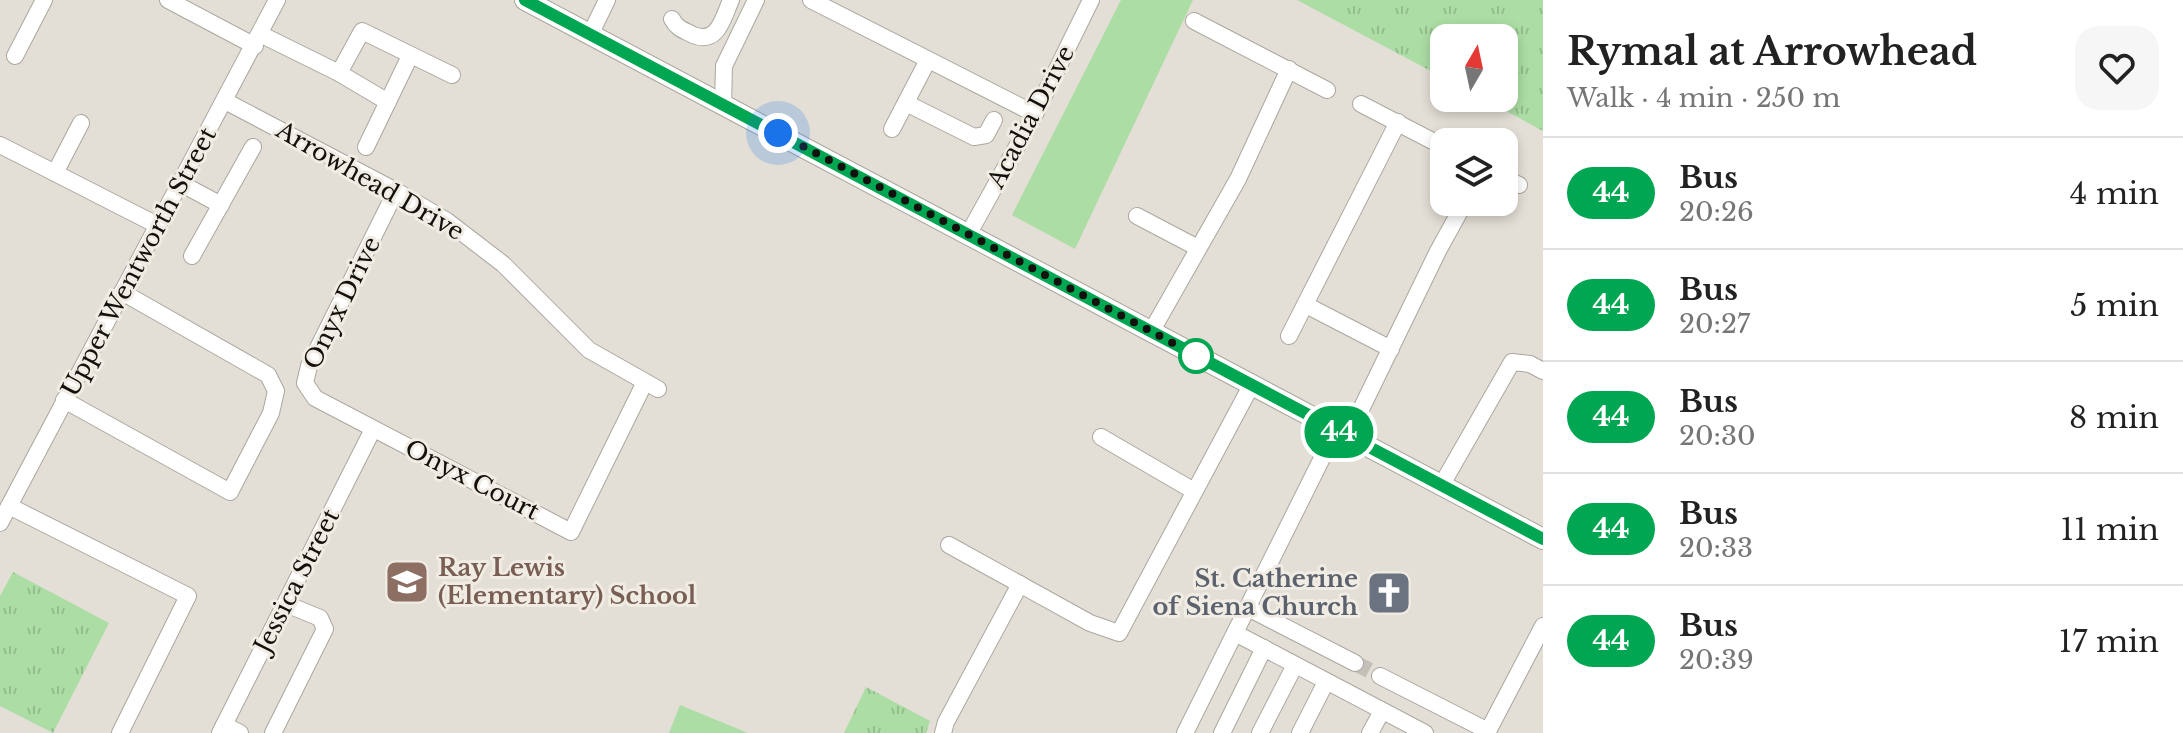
<!DOCTYPE html>
<html lang="en">
<head>
<meta charset="utf-8">
<style>
  body { margin:0; font-family:"Libre Baskerville",serif; background:#f6f6f6; color:#222; height:100vh; display:flex; flex-direction:column; font-size:30px; white-space:nowrap }
  * { box-sizing:border-box; margin:0 }
  p { font-size:26px; color:#767676 }
  .icon { flex:none; width:44px; height:44px; fill:none; stroke:currentColor; stroke-width:2; stroke-linecap:round; stroke-linejoin:round }
  .map { position:relative; flex:1; overflow:hidden }
  .side { display:flex; flex-direction:column; background:#fff; width:640px }
  .side>* { flex:none }
  .badge { padding:0 16px; border-radius:26px; font-size:28px; line-height:52px }
  .needle { width:52px; rotate:9deg }
  .controls { position:absolute; left:1430px; top:24px; display:grid; gap:16px }
  .controls a { display:grid; place-items:center; width:88px; height:88px; border-radius:16px; background:#fff; box-shadow:0 4px 12px #0003; font-size:40px }
  .you { position:absolute; width:40px; height:40px; margin:-20px; border:6px solid #fff; border-radius:50%; background:#1a73e8; box-shadow:0 0 0 12px #1a73e833 }
  .map>.badge { position:absolute; translate:-50% -50%; box-shadow:0 0 0 4px #fff }
  .round { display:grid; place-items:center; flex:none; width:84px; height:84px; border-radius:24px; background:#f6f6f6 }
  .summary { display:flex; align-items:center; justify-content:space-between; height:136px; padding:0 24px }
  h1 { font-size:38px; font-weight:800; line-height:60px }
  ul { padding:0; list-style:none }
  li { display:flex; align-items:center; gap:24px; height:112px; padding:0 24px; border-top:2px solid #e0e0e0 }
  li div { flex:1 }
  li b { display:block; font-size:30px }
  li em { font-style:normal }
  li .badge { min-width:88px; font-weight:700; text-align:center }
  main { display:flex; flex:1; min-height:0 }
  .map>svg:first-child { display:block }
  .grass { fill:#acdda4 }
  .park { fill:url(#park-tufts) }
  .lines { fill:none; stroke-linecap:round; stroke-linejoin:round }
  .minor-tunnel { stroke:#c4c0b8; stroke-width:16; stroke-dasharray:16 8; stroke-linecap:butt }
  .minor-casing { stroke:#aba79e; stroke-width:18 }
  .major-casing { stroke:#aba79e; stroke-width:22 }
  .minor { stroke:#fff; stroke-width:16 }
  .major { stroke:#fff; stroke-width:20 }
  .line-casing { stroke:#fff; stroke-width:18 }
  .line { stroke:#00a651; stroke-width:12 }
  .walk { stroke:#12110e; stroke-width:8; stroke-dasharray:0 14.4 }
  .stop-dot { fill:#fff; stroke:#00a651; stroke-width:4 }
  .labels { text-anchor:middle; stroke-width:6; stroke-linejoin:round; paint-order:stroke }
  .street-label { font-size:24px; fill:#12110e; stroke:#f0ece3 }
  .education-label { font-size:24px; font-weight:bold; fill:#785e54; stroke:#f0ece3; text-anchor:start }
  .worship-label { font-size:24px; font-weight:bold; fill:#5b616d; stroke:#f0ece3; text-anchor:end }
</style>
</head>
<body>
<main>
<div class="map">
<svg width="1543" height="733" viewBox="0 0 1543 733">
  <defs>
    <pattern id="park-tufts" width="24" height="20" patternUnits="userSpaceOnUse" patternTransform="scale(2)"><rect width="24" height="20" fill="#acdda4"/><path d="M3 7l-1-3M5 7V3M7 7l1-3M15 17l-1-3M17 17v-4M19 17l1-3" fill="none" stroke="#93bd8c"/></pattern>
  </defs>
  <rect width="100%" height="100%" fill="#e3dfd6"/>
  <g class="grass">
    <path d="M1121,0H1193L1075,249L1012,215Z"/>
    <path d="M680,705L748,733H669Z"/>
  </g>
  <g class="park">
    <path d="M1297,0H1543V131L1482,98H1504V38H1444V78Z"/>
    <path d="M13,572L109,623L53,733L0,706V596Z"/>
    <path d="M866,687L930,721L926,733H844Z"/>
  </g>
  <g class="lines">
    <path class="minor-tunnel" d="M1355,663L1380,676"/>
    <g class="minor-casing">
      <g id="minor">
        <path d="M168,0L255,46"/>
        <path d="M811,0L1035,114"/>
        <path d="M672,19C677,29 684,30 693,35C718,45 723,18 731,0"/>
        <path d="M1194,21L1327,90"/>
        <path d="M260,34L339,73L388,102"/>
        <path d="M590,35L607,0"/>
        <path d="M15,56L44,0"/>
        <path d="M339,73L362,31L452,75"/>
        <path d="M225,101L396,191L447,221L503,264L589,350L658,389"/>
        <path d="M906,103L974,137L986,135L994,120"/>
        <path d="M1361,104L1444,147"/>
        <path d="M723,105L724,66L756,0"/>
        <path d="M892,129L928,60"/>
        <path d="M0,145L157,225"/>
        <path d="M366,147L410,56"/>
        <path d="M55,173L81,123"/>
        <path d="M1504,178L1519,185"/>
        <path d="M180,183L221,205"/>
        <path d="M396,191L309,366L305,383L315,398L571,532L645,382"/>
        <path d="M1137,216L1198,248"/>
        <path d="M969,233L1035,114L1091,0"/>
        <path d="M192,256L253,147"/>
        <path d="M1306,305L1391,349"/>
        <path d="M1151,332L1238,179L1289,69"/>
        <path d="M1289,336L1398,122"/>
        <path d="M64,400L230,492L271,413L276,391L268,375L122,292"/>
        <path d="M1348,436L1438,251L1465,202"/>
        <path d="M1101,437L1194,491"/>
        <path d="M1441,486L1512,362L1530,364L1543,371"/>
        <path d="M9,506L188,596L120,733"/>
        <path d="M0,523L277,0"/>
        <path d="M949,545L1090,623L1119,633L1252,384"/>
        <path d="M1248,608L1355,663"/>
        <path d="M1235,633L1425,733"/>
        <path d="M1380,676L1488,731"/>
        <path d="M224,725L240,733"/>
        <path d="M220,733L373,429"/>
        <path d="M273,733L325,629L320,618L286,604"/>
        <path d="M943,733L946,722L1020,584"/>
        <path d="M1185,733L1336,430"/>
        <path d="M1222,733L1264,648"/>
        <path d="M1260,733L1295,665"/>
        <path d="M1300,733L1326,682"/>
        <path d="M1370,733L1382,711"/>
        <path d="M1487,733L1543,626"/>
      </g>
    </g>
    <g class="major-casing">
      <path id="major" d="M525,0L1543,539"/>
    </g>
    <use href="#minor" class="minor"/>
    <use href="#major" class="major"/>
  </g>
  <g class="lines">
    <g class="line-casing">
      <path id="line" d="M525,0L1543,539"/>
    </g>
    <use href="#line" class="line"/>
    <path class="walk" d="M778,133L1201,358L1196,356"/>
  </g>
  <defs>
    <g id="school-square" transform="scale(2.3)"><rect x="-9" y="-9" width="18" height="18" rx="4" fill="#8d6e63" stroke="#f0ece3"/><path d="M0-5L7-2L0 1L-7-2ZM-4 1L0 2.5L4 1V4Q0 6-4 4Z" fill="#fff"/></g>
    <g id="church-square" transform="scale(2.3)"><rect x="-9" y="-9" width="18" height="18" rx="4" fill="#6b7280" stroke="#f0ece3"/><path d="M-1.2-6h2.4v3.5h3.3v2.4h-3.3V6h-2.4V-.1h-3.3v-2.4h3.3Z" fill="#fff"/></g>
  </defs>
  <g fill-rule="evenodd">
    <use href="#school-square" x="407" y="582"/>
    <use href="#church-square" x="1389" y="593"/>
  </g>
  <circle class="stop-dot" cx="1196" cy="356" r="16"/>
  <g class="labels">
    <g class="street-label">
      <text transform="translate(1031 117) rotate(-62)" y="8">Acadia Drive</text>
      <text transform="translate(370 181) rotate(30)" y="8">Arrowhead Drive</text>
      <text transform="translate(139 262) rotate(-62)" y="8">Upper Wentworth Street</text>
      <text transform="translate(342 303) rotate(-64)" y="8">Onyx Drive</text>
      <text transform="translate(472 480) rotate(27)" y="8">Onyx Court</text>
      <text transform="translate(297 581) rotate(-63)" y="8">Jessica Street</text>
    </g>
    <g class="education-label">
      <text x="438" y="576">Ray Lewis<tspan x="438" dy="28">(Elementary) School</tspan></text>
    </g>
    <g class="worship-label">
      <text x="1358" y="587">St. Catherine<tspan x="1358" dy="28">of Siena Church</tspan></text>
    </g>
  </g>
</svg>
<div class="controls">
<a><svg class="needle" viewBox="-14 -14 28 28"><path d="M0-13l5 13h-10z" fill="#e53935"/><path d="M0 13l5-13h-10z" fill="#767676"/></svg></a>
<a><svg class="icon" aria-label="layers" viewBox="0 0 24 24"><path d="M12 4l9 5-9 5-9-5zM3 14l9 5 9-5"/></svg></a>
</div>
<div class="you" style="left:778px;top:133px"></div>
<b class="badge" style="left:1339px;top:432px;background:#00a651;color:#fff">44</b>
</div>
<section class="side">
<div class="summary"><div><h1>Rymal at Arrowhead</h1><p>Walk · 4 min · 250 m</p></div><a class="round"><svg class="icon" aria-label="heart" viewBox="0 0 24 24"><path d="M12 20l-8-8c-3-5 5-10 8-4 3-6 11-1 8 4z"/></svg></a></div>
<ul>
<li><span class="badge" style="background:#00a651;color:#fff">44</span><div><b>Bus</b><p>20:26</p></div><em>4 min</em></li>
<li><span class="badge" style="background:#00a651;color:#fff">44</span><div><b>Bus</b><p>20:27</p></div><em>5 min</em></li>
<li><span class="badge" style="background:#00a651;color:#fff">44</span><div><b>Bus</b><p>20:30</p></div><em>8 min</em></li>
<li><span class="badge" style="background:#00a651;color:#fff">44</span><div><b>Bus</b><p>20:33</p></div><em>11 min</em></li>
<li><span class="badge" style="background:#00a651;color:#fff">44</span><div><b>Bus</b><p>20:39</p></div><em>17 min</em></li>
</ul>
</section>
</main>
</body>
</html>
